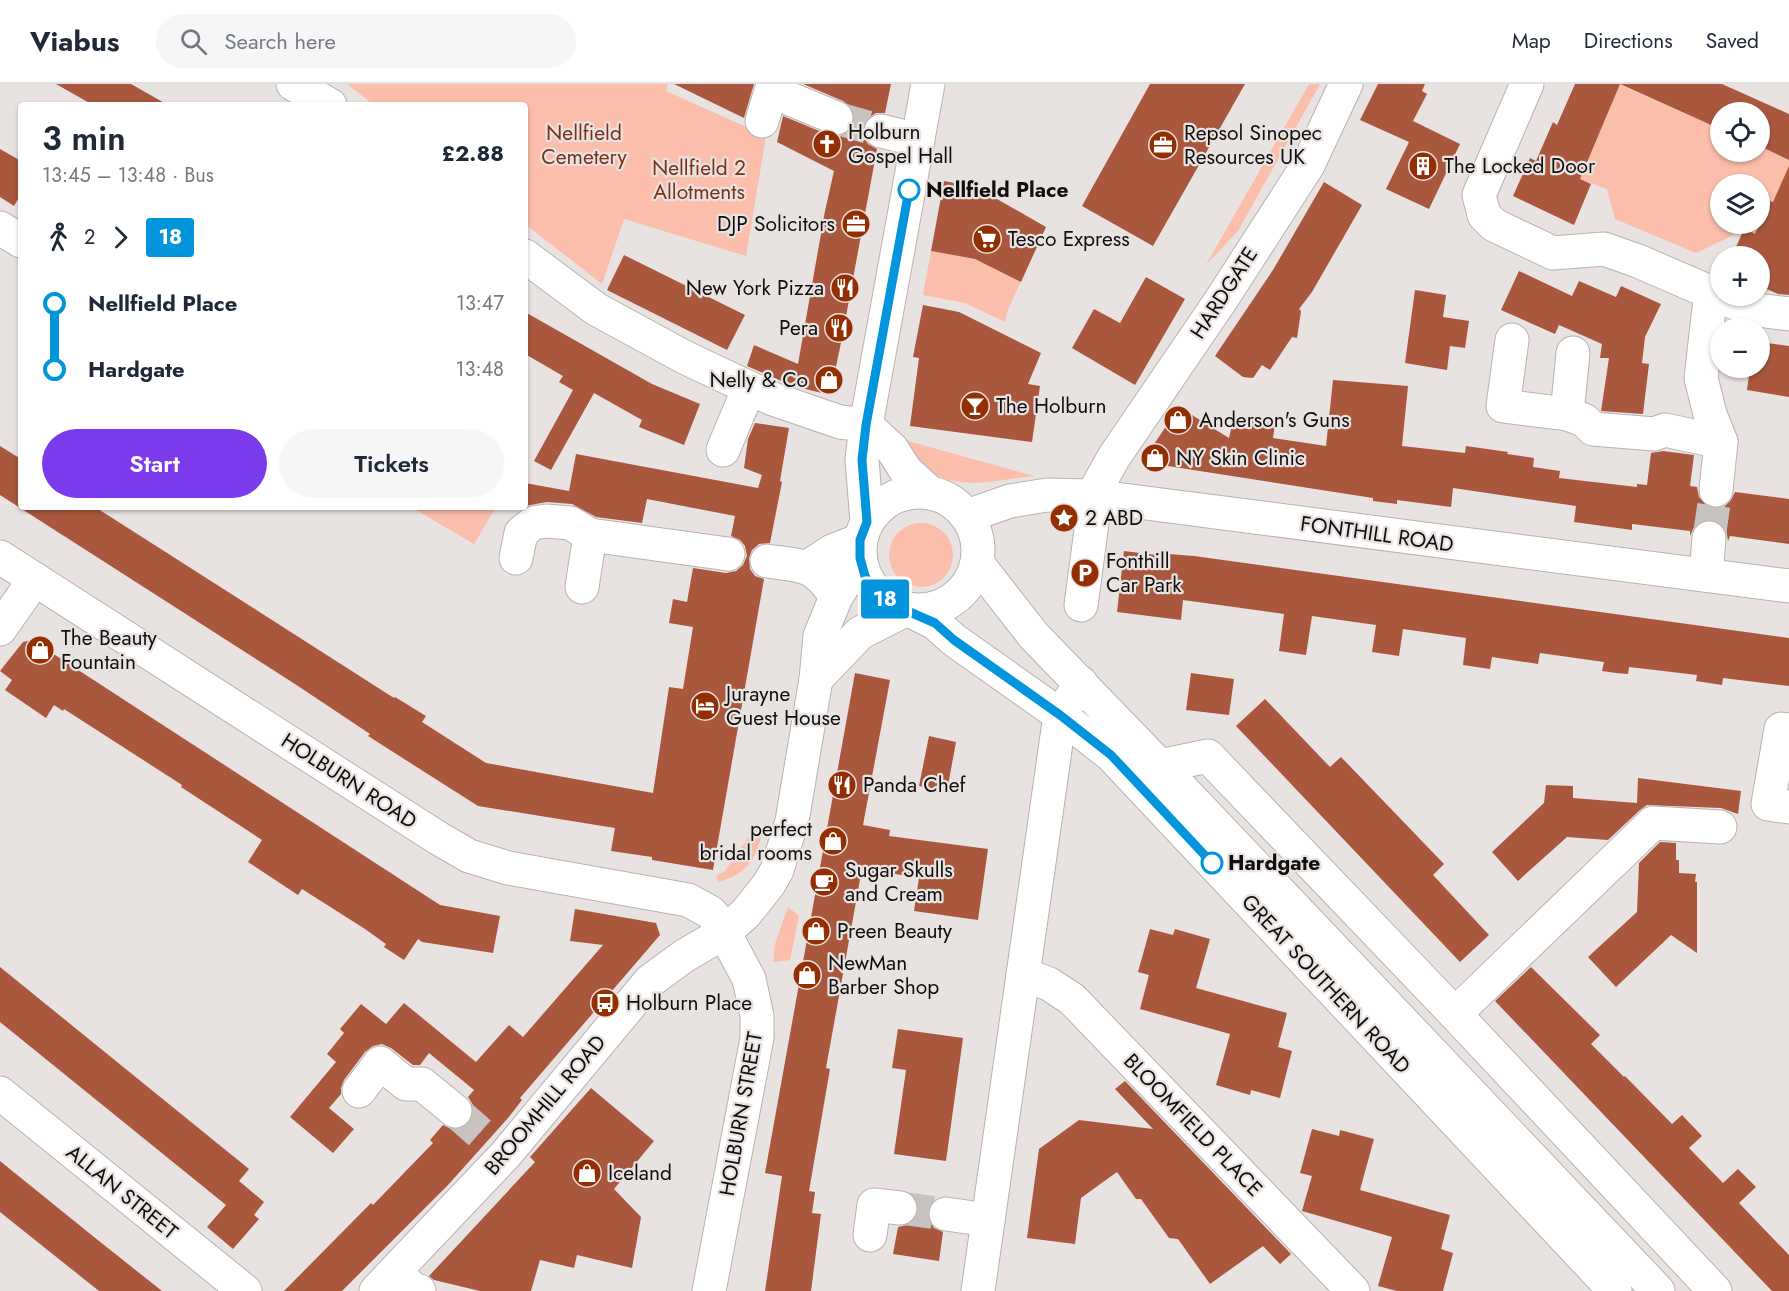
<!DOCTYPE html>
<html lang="en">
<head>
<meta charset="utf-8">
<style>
  body { margin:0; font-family:Jost,sans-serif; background:#f6f6f7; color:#1f2937; height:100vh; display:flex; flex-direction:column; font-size:22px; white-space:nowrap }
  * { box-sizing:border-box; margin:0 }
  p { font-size:20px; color:#747a83 }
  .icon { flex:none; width:33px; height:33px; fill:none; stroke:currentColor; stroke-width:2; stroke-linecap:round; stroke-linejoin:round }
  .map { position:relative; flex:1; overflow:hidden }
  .details { position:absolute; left:18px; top:18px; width:510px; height:408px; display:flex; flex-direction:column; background:#fff; border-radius:6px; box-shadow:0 2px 4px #0004 }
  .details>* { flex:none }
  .badge { padding:0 12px; border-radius:4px; font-size:21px; line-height:39px }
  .buttons { position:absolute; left:1710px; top:18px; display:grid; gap:12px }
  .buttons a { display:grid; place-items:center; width:60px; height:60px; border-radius:50%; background:#fff; box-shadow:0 2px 4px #0004; font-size:30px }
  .map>.badge { position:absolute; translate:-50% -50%; box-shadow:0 0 0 3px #fff }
  .legs { display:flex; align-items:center; gap:9px; height:66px; padding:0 24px; font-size:20px }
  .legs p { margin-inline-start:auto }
  .headline { display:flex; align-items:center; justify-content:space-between; height:102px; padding:0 24px }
  h1 { font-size:33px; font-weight:600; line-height:45px }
  .primary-button { display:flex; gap:12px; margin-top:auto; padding:12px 24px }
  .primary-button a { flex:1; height:69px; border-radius:36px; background:#7c3aed; color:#fff; font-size:24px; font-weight:600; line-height:69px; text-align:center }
  .primary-button a+a { background:#f6f6f7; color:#1f2937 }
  ul { padding:0 24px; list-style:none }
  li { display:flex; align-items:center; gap:21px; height:66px; font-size:22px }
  li i { display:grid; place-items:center; width:9px; height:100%; margin:0 8px; background:currentColor }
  li i::after { content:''; width:15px; height:15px; margin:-8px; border:4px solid; border-radius:50%; background:#fff }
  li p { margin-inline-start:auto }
  li:first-child i { background:linear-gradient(#0000 50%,currentColor 0) }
  li:last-child i { background:linear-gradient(currentColor 50%,#0000 0) }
  header { display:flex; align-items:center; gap:36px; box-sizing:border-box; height:84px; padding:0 30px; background:#fff; border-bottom:2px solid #e0e1e3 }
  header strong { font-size:28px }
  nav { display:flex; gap:33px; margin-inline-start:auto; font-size:21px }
  .search { width:420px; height:54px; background:#f6f6f7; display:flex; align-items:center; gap:15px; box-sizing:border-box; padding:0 21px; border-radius:33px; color:#747a83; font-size:22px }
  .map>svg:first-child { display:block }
  .green { fill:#fabeaa; fill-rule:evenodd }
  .building { fill:#a9583d }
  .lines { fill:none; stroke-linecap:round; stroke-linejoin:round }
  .minor-tunnel { stroke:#c8c2c0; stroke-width:33; stroke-dasharray:33 16; stroke-linecap:butt }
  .minor-casing { stroke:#b8b2b0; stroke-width:35 }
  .major-casing { stroke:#b8b2b0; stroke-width:35 }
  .minor { stroke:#fff; stroke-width:33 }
  .major { stroke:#fff; stroke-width:33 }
  .line-1-casing { stroke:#fff; stroke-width:14 }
  .line-1 { stroke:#0295dd; stroke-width:9 }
  .stop-1-dot { fill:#fff; stroke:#0295dd; stroke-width:3 }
  .labels { text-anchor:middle; stroke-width:4.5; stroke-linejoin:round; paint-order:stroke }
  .poi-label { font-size:21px; fill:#110f0e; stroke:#e8e2e0; text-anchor:start }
  .park-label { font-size:21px; fill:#7e3015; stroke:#e8e2e0 }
  .stop-label { font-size:21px; font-weight:bold; fill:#110f0e; stroke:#e8e2e0; text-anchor:start }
  .street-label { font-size:21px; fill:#110f0e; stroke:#e8e2e0 }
</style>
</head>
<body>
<header>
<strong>Viabus</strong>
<div class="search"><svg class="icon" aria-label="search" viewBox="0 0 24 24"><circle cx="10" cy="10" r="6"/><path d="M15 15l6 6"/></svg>Search here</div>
<nav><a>Map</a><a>Directions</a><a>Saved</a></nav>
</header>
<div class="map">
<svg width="1789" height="1207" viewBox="0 0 1789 1207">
  <rect width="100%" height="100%" fill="#e8e2e0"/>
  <g class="green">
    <path d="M347,0H668L666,7L766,52L746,172L624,135L602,200L525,140V21H374Z"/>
    <path d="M1309,0H1320L1238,147L1206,181Z"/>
    <path d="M1618,0L1720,45V68H1760V62L1762,63L1764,61L1789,72V85L1773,118L1770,117L1755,150L1744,146L1696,169L1615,135L1607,105L1580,95L1618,5ZM1720,100H1760V140H1720Z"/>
    <path d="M931,167L975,175L1021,197L1007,228L1005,238L965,219L923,211Z"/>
    <path d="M904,356L1034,392C995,396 948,411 918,376C913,370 909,363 904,356Z"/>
    <path d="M411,423H496L474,460Z"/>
    <circle cx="921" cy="471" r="32"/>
    <path d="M755,744L762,750C754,777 747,790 718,798L716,792L725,787Z"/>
    <path d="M788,823L799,832L790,876L773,878L775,860Z"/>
  </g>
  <g class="building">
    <path d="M56,0H131L168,21H93Z"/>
    <path d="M674,0H754L744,34Z"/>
    <path d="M803,0H891L885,29H876L868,34L863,43V52L868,60L877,65L842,254L830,311L793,302L747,282L754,261L798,280L825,127L834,87L777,58L783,32L829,51L838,53L847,49L853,41L854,31L850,22L843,17Z"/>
    <path d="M1150,0H1245L1153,162L1082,122Z"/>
    <path d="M1378,0H1425L1422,7L1427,10L1413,37L1460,60L1429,125L1386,105L1409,58L1360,36Z"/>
    <path d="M1575,0H1722L1789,30V76L1760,62V28H1720V45L1620,0L1580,95L1591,100L1574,141L1513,112L1530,74L1536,77L1553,38L1557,41Z"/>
    <path d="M0,65L21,77V110L14,122L0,113Z"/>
    <path d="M1789,82V211L1778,210L1760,202V172H1732L1744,145L1755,150L1770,117L1773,118Z"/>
    <path d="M944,97L976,103L1046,143L1021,198L975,175L931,167Z"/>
    <path d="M1324,98L1362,121L1312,208L1299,225L1301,227L1297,254L1292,253L1270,286L1262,281L1253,294L1243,293L1215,272L1273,186Z"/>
    <path d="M624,171L745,231L727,266L607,206Z"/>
    <path d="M1519,187L1572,212L1579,197L1616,213L1621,202L1661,220L1645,253L1642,279L1649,280L1643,330L1601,327L1609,274H1600L1602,260L1559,241L1555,250L1501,226Z"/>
    <path d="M1146,193L1185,215L1135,301L1072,264L1094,225L1120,239Z"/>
    <path d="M1415,206L1446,211L1443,233L1469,237L1465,264L1450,262L1447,286L1405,279Z"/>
    <path d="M923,221L959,228L1041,269L1028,300L1040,302L1032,358L910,342L919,274L913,273Z"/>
    <path d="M525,228L652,300L700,320L684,361L639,343L642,336L594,309L551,386L534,377L573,306L559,298L563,292L525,270Z"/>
    <path d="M1760,258L1789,262V313L1747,306L1750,284H1760Z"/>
    <path d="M1333,296L1408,302L1402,362L1465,369L1466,362L1508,368L1507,370L1534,374L1533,383L1560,387L1559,394L1637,403V400L1647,401L1651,369L1663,367L1694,371L1690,402L1697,403L1699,413L1706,421L1715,425L1724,423L1731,416L1735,408L1789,415V460L1730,452L1728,457L1726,445L1720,439L1711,435L1700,437L1694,443L1690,452V447L1632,440V446L1574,438L1576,422L1453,404L1451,423L1397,416V420L1373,417V414L1142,378L1179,323L1229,354L1232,341L1248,345L1250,336L1275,340L1273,354L1326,362Z"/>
    <path d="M755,339L789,344L780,397L782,398L770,459L759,460L752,466L749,474L750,485L755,492L764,495L713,786L652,776V773L611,767L615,744L478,722L368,652L370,650L298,602L0,411V362L21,375V423H95L394,614L395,613L426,632L422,638L486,679L653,709L669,603L683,605L693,543L669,539L673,515L687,518L693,484L726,489L736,487L743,481L747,472L745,462L740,456L731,452L735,432L647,415L642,439L596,433L572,420L547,418L525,422V399L569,407L576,370L758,404L762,391L744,384L748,355Z"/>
    <path d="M1124,467L1156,471V469L1194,472L1789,554V602L1723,594L1722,601L1696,597L1697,591L1629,583L1628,590L1616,589L1602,587L1604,578L1540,569L1538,580L1492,573L1490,585L1463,581L1466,554L1403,545L1399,572L1372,568L1376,541L1312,532L1306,571L1279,567L1284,530L1183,516L1181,536L1117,528Z"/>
    <path d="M32,556L440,821L500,832L493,869L422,858L418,855L404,876L384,863L386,860L365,845L302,805L298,811L248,778L262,756L181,703L182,701L64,625L63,627L54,621L46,634L5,606L12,596L0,587L23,558Z"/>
    <path d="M855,589L890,596L863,741L890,746L889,752L988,765L978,836L914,827L919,794L878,787L877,793L861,790L826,984L830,985L809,1107L815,1108L812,1129L821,1130L811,1207H765L782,1092L765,1089Z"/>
    <path d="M1191,589L1234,595L1229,631L1186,626Z"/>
    <path d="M1265,615L1330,683L1341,673L1444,780L1433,791L1489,851L1460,878L1236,642Z"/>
    <path d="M929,652L956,658L947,707L919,702Z"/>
    <path d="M1638,694L1741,707L1738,730L1721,724L1647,721L1640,726L1608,756L1567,753L1518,797L1492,768L1544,719L1546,701L1573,702V714L1637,719Z"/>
    <path d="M1660,758L1676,759V776H1679V789L1696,790L1695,798H1697V869L1671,851L1616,903L1588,873L1637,828L1639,779Z"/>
    <path d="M575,825L656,839L660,851L520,1014L522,1016L508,1034L448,1101L342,1207H284L371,1119L373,1121L433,1059L430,1056L443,1041L451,1045H461L469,1039L473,1031V1021L468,1013L474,1006L429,969L420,981H413L391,964L382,960L373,962L365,968L344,996L341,1004V1010L329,1024L354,1045L333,1069L290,1033L336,978L327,970L344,949L340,945L361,920L386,940L404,919L476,978L509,941L523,953L603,861L570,857Z"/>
    <path d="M1150,845L1173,851L1175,845L1210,855L1196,904L1287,929L1278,963L1292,967L1280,1014L1251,1006L1250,1011L1216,1001L1230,950L1140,925L1149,891L1138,888Z"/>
    <path d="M0,883L249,1085L239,1097L264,1118L254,1131L259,1135L233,1165L207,1143L226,1121L0,938Z"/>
    <path d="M1531,883L1600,951L1591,960L1624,993L1625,992L1672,1040L1682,1031L1702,1052L1689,1064L1723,1099L1738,1085L1756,1103L1739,1119L1789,1171V1207H1772L1495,917Z"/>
    <path d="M898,945L963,954L946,1077L894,1070L906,986L892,984Z"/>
    <path d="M1125,997L1291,1170L1280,1180L1263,1162L1210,1200L1178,1155L1169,1154L1141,1115H1136L1117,1088L1081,1114L1075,1160L1027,1154L1039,1065L1079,1036L1153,1045L1115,1005Z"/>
    <path d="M591,1004L654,1057L614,1105L641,1133L632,1184L577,1171L574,1184L540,1176L531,1207H480L434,1196L429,1192L535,1078L530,1073Z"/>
    <path d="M1312,1045L1339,1052L1340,1046L1374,1055L1360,1106L1450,1131L1441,1165L1453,1169L1443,1207H1397L1378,1202L1392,1153L1302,1127L1312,1092L1300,1089Z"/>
    <path d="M0,1077L94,1153L162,1207H99L35,1156L0,1128Z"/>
    <path d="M918,1118L930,1120L927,1128L929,1137L934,1144L943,1148L939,1177L893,1170L898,1143L907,1141L915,1136L918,1127Z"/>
  </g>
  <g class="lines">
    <g class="minor-tunnel">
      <path d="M836,34L881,47"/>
      <path d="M1709,454L1716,406"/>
      <path d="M455,1027L488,1056"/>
      <path d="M900,1124L946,1130"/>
    </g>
    <g class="minor-casing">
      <g id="minor">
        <path d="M293,0L330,21"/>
        <path d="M1527,0L1479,111L1484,131L1494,141L1553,169L1604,165L1638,177L1749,225L1789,230"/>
        <path d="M762,37L771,7L836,34"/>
        <path d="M881,47L918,56"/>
        <path d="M0,144L21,157"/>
        <path d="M525,172L596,225L684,273L773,315L840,338L866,341"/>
        <path d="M1711,207L1701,294L1710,330L1721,358L1716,406"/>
        <path d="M1512,256L1503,322L1567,330L1584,336L1593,345L1654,350L1665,346L1721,358"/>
        <path d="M1567,330L1573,269"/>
        <path d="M866,341L892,365L906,387L930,409"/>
        <path d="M723,366L749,304"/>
        <path d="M967,432L1010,417L1047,411L1092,412L1789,502"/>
        <path d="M867,438L862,376L866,341L928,0"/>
        <path d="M0,473L438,754L469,772L508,784L688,816L710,828L718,837L749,895L757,932V954L709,1207"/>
        <path d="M516,474L521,449L533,439L546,437L570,439L590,451L728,470"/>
        <path d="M767,477C804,482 814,479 836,513"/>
        <path d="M808,483L832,467L860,456"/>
        <path d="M1706,491L1709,454"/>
        <path d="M582,503L590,451"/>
        <path d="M1081,521L1092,439V412L1114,373L1221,216L1308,81L1346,0"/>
        <path d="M0,545L35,495"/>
        <path d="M816,595L860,549L907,525"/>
        <path d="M1789,646L1781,645L1768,720L1789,723"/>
        <path d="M1160,682L1208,672L1455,930L1715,1207"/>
        <path d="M1023,890L1049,900L1072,915L1353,1207"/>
        <path d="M1455,930L1653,739L1720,743"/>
        <path d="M359,1007L380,979L406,1000H422L455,1027"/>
        <path d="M0,1009L245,1207"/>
        <path d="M946,1130L988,1136"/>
        <path d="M870,1151L874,1121L900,1124"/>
        <path d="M395,1188L413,1205L419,1207"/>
        <path d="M376,1207L506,1070L650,897L684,872L725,848L746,829L769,800L777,786L792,737L816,595L820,552L836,513L860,474"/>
        <path d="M978,1207L1060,631L1081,599"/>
      </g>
    </g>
    <g class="major-casing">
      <g id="major">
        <circle cx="919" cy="467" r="59"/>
        <path d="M977,479L1034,552L1160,682L1658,1207"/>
        <path d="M907,525L935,539L954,556L1060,631L1111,671L1615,1207"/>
      </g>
    </g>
    <use href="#minor" class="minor"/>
    <use href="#major" class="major"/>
  </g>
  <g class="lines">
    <g class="line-1-casing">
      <path id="line-1" d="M909,106L866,341L862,376L867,438L860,456V474L865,492L875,507L889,519L935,539L954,556L1060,631L1111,671L1212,779"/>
    </g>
    <use href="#line-1" class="line-1"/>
  </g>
  <defs>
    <g id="church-disc" transform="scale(1.5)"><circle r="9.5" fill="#942f03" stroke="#e8e2e0"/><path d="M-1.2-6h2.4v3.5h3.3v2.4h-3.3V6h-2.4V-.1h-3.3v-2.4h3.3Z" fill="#fff"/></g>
    <g id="office-disc" transform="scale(1.5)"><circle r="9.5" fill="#942f03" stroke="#e8e2e0"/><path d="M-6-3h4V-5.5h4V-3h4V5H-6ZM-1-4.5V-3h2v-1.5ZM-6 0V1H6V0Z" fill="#fff"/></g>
    <g id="building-disc" transform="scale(1.5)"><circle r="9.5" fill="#942f03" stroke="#e8e2e0"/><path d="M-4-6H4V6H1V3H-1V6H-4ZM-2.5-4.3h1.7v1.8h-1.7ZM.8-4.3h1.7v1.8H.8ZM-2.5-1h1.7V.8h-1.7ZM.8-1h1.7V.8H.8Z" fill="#fff"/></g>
    <g id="supermarket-disc" transform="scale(1.5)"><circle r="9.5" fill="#942f03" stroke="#e8e2e0"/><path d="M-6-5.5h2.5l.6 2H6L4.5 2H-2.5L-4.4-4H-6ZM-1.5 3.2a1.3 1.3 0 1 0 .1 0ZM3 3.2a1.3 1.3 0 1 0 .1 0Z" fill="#fff"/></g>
    <g id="restaurant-disc" transform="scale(1.5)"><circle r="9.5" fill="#942f03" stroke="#e8e2e0"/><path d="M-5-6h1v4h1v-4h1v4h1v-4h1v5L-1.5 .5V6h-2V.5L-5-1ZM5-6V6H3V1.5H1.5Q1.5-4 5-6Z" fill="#fff"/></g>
    <g id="shop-disc" transform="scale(1.5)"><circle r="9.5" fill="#942f03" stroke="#e8e2e0"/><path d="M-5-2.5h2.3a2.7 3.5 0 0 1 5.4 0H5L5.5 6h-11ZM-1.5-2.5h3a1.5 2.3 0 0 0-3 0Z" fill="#fff"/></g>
    <g id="bar-disc" transform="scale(1.5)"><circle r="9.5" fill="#942f03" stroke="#e8e2e0"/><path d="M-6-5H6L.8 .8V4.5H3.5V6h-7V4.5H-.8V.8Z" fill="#fff"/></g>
    <g id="sight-disc" transform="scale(1.5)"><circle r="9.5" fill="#942f03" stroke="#e8e2e0"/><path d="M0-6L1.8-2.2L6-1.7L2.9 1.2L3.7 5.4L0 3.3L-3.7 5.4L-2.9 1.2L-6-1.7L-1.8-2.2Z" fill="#fff"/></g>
    <g id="parking-disc" transform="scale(1.5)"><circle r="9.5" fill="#942f03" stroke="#e8e2e0"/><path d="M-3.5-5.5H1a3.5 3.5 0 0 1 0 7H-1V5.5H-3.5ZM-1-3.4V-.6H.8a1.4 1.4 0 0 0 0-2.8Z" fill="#fff"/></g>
    <g id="hotel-disc" transform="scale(1.5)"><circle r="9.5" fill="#942f03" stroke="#e8e2e0"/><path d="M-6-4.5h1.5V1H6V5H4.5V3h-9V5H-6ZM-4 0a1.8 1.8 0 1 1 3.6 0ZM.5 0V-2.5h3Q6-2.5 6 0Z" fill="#fff"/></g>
    <g id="cafe-disc" transform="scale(1.5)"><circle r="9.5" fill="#942f03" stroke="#e8e2e0"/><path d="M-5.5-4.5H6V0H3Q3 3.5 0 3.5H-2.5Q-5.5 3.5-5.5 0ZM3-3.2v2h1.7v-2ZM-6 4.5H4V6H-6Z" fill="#fff"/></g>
    <g id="bus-disc" transform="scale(1.5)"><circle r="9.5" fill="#942f03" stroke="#e8e2e0"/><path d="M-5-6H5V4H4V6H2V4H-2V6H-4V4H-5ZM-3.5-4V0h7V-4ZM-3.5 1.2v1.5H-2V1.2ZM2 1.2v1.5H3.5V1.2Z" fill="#fff"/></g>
  </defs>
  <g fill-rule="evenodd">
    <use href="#church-disc" x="827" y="60"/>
    <use href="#office-disc" x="1163" y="61"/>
    <use href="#building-disc" x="1423" y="82"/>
    <use href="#office-disc" x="856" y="140"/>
    <use href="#supermarket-disc" x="987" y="155"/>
    <use href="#restaurant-disc" x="845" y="204"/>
    <use href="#restaurant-disc" x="839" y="244"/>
    <use href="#shop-disc" x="829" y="296"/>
    <use href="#bar-disc" x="975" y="322"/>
    <use href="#shop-disc" x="1178" y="336"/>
    <use href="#shop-disc" x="1155" y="374"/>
    <use href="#sight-disc" x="1064" y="434"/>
    <use href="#parking-disc" x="1085" y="489"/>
    <use href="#shop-disc" x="40" y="566"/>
    <use href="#hotel-disc" x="705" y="622"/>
    <use href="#restaurant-disc" x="842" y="701"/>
    <use href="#shop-disc" x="833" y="757"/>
    <use href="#cafe-disc" x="824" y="798"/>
    <use href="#shop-disc" x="816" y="847"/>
    <use href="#shop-disc" x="807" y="891"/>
    <use href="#bus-disc" x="605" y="919"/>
    <use href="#shop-disc" x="587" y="1089"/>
  </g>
  <g class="stop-1-dot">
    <circle cx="909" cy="106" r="10"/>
    <circle cx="1212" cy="779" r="10"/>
  </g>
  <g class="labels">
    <g class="poi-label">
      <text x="848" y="55">Holburn<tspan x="848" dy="24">Gospel Hall</tspan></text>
      <text x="1184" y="56">Repsol Sinopec<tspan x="1184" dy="24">Resources UK</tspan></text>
      <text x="1444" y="89">The Locked Door</text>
      <text x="835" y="147" text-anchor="end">DJP Solicitors</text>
      <text x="1008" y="162">Tesco Express</text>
      <text x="824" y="211" text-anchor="end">New York Pizza</text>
      <text x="818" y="251" text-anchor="end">Pera</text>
      <text x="808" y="303" text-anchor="end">Nelly &amp; Co</text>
      <text x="996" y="329">The Holburn</text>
      <text x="1199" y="343">Anderson's Guns</text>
      <text x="1176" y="381">NY Skin Clinic</text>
      <text x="1085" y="441">2 ABD</text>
      <text x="1106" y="484">Fonthill<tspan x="1106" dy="24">Car Park</tspan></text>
      <text x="61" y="561">The Beauty<tspan x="61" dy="24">Fountain</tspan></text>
      <text x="726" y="617">Jurayne<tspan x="726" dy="24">Guest House</tspan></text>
      <text x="863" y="708">Panda Chef</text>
      <text x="812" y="752" text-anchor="end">perfect<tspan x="812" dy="24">bridal rooms</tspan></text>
      <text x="845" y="793">Sugar Skulls<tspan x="845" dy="24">and Cream</tspan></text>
      <text x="837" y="854">Preen Beauty</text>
      <text x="828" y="886">NewMan<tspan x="828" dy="24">Barber Shop</tspan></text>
      <text x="626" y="926">Holburn Place</text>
      <text x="608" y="1096">Iceland</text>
    </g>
    <g class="park-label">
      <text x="584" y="56">Nellfield<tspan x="584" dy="24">Cemetery</tspan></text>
      <text x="699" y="91">Nellfield 2<tspan x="699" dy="24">Allotments</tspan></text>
    </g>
    <g class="stop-label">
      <text x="926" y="113">Nellfield Place</text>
      <text x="1228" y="786">Hardgate</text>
    </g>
    <g class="street-label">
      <text transform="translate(1224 209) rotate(-57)" y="7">HARDGATE</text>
      <text transform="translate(1377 450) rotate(8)" y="7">FONTHILL ROAD</text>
      <text transform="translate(349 697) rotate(33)" y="7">HOLBURN ROAD</text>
      <text transform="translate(1326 900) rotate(47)" y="7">GREAT SOUTHERN ROAD</text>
      <text transform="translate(545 1021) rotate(-50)" y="7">BROOMHILL ROAD</text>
      <text transform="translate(741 1030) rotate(-80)" y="7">HOLBURN STREET</text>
      <text transform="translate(1193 1041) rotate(46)" y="7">BLOOMFIELD PLACE</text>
      <text transform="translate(122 1108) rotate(39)" y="7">ALLAN STREET</text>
    </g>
  </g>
</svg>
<div class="buttons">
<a><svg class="icon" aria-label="locate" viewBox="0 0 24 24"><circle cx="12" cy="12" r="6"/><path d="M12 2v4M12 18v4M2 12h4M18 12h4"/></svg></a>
<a><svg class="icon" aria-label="layers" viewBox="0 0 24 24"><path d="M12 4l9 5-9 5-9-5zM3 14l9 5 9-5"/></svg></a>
<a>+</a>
<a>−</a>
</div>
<b class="badge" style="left:885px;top:515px;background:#0295dd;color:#fff">18</b>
<section class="details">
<div class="headline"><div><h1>3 min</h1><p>13:45 – 13:48 · Bus</p></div><b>£2.88</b></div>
<div class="legs"><svg class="icon" aria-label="walk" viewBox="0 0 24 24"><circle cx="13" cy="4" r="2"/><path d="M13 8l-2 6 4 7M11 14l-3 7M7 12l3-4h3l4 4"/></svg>2<svg class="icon" aria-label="forward" viewBox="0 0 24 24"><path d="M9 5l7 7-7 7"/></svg><b class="badge" style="background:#0295dd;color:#fff">18</b></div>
<ul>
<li><i style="color:#0295dd"></i><b>Nellfield Place</b><p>13:47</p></li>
<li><i style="color:#0295dd"></i><b>Hardgate</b><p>13:48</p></li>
</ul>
<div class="primary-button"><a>Start</a><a>Tickets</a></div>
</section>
</div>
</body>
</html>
